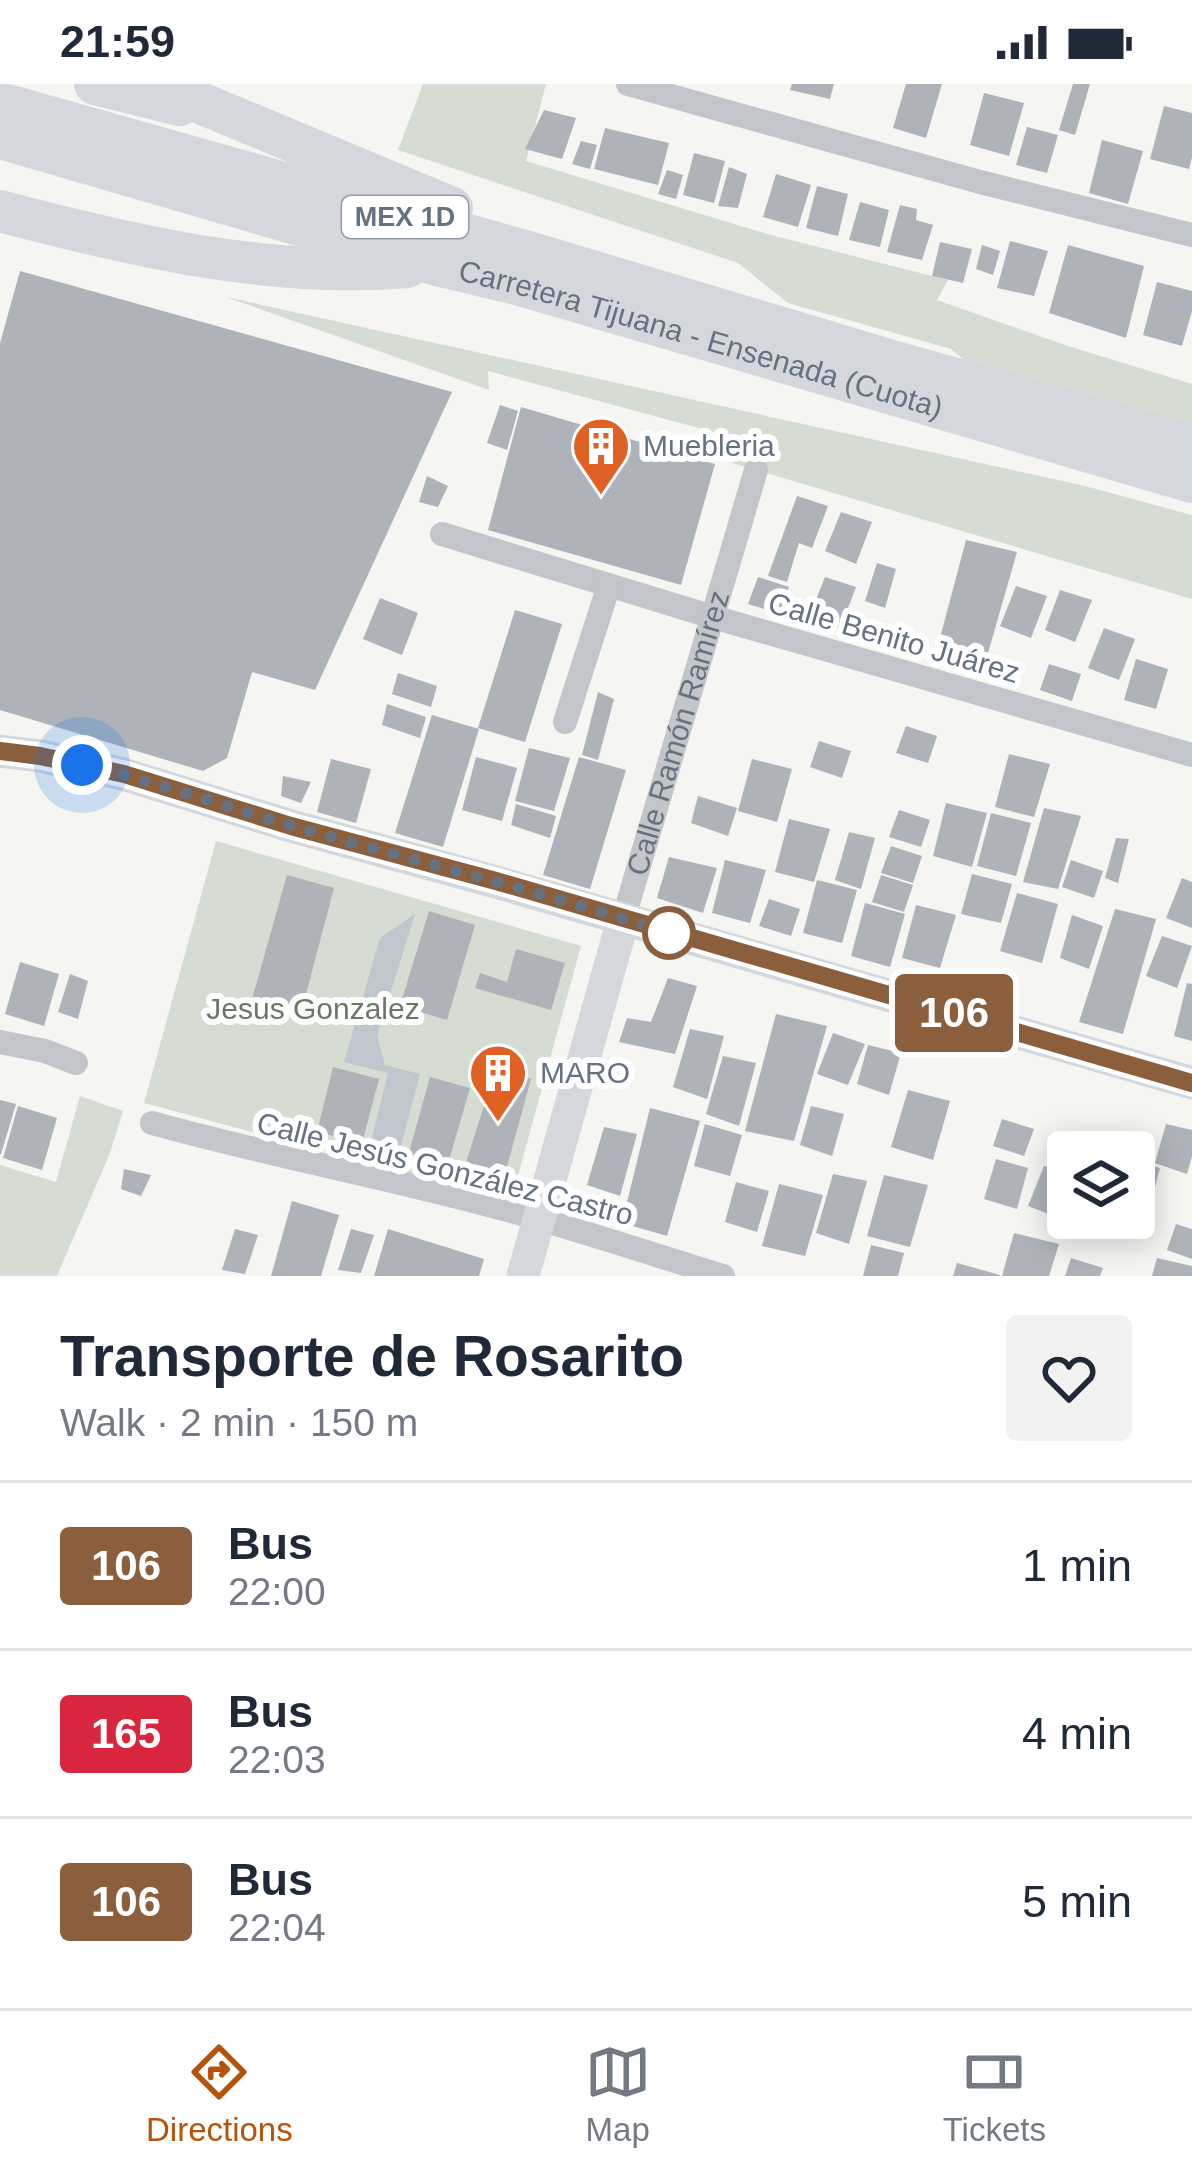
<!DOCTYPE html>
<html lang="en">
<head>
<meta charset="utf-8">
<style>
  body { margin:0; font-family:Helvetica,sans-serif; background:#f2f2f3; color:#1f2937; height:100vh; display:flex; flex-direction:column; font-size:45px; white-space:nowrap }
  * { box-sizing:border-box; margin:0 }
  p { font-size:39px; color:#747a83 }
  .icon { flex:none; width:66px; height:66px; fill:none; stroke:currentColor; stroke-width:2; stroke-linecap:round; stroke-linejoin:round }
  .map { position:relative; height:1192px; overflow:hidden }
  .sheet { display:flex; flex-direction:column; background:#fff; flex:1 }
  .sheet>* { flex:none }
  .badge { padding:0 24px; border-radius:9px; font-size:42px; line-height:78px }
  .buttons { position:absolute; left:1047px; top:1047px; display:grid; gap:24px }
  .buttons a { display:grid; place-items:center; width:108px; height:108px; border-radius:12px; background:#fff; box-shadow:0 6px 30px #0003; font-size:60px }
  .you { position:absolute; width:60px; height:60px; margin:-30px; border:9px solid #fff; border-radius:50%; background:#1a73e8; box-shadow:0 0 0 18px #1a73e833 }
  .map>.badge { position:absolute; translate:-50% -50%; box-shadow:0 0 0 6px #fff }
  .round { display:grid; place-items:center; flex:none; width:126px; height:126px; border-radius:12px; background:#f2f2f3 }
  .head { display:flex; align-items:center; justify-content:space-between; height:204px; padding:0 60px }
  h1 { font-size:57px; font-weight:700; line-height:90px }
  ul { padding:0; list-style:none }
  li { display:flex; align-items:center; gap:36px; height:168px; padding:0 60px; border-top:3px solid #e0e1e3 }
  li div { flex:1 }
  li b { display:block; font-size:45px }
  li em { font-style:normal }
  li .badge { min-width:132px; font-weight:700; text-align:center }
  .status { display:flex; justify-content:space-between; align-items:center; height:84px; padding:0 60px; background:#fff; direction:ltr }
  .status svg { height:33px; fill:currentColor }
  .tabs { display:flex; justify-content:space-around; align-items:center; height:168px; border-top:3px solid #e0e1e3; background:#fff; font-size:33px; color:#747a83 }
  .tabs a { display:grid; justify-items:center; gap:6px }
  .tabs .selected { color:#b45309 }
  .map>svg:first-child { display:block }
  .green { fill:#d5dcd2 }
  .water { fill:#bdc7cd }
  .building { fill:#adb3b9 }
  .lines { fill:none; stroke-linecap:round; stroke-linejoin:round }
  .street { stroke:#c2c5c9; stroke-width:24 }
  .secondary { stroke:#d4d8dc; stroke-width:33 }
  .highway { stroke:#d4d8dc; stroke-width:42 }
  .line-casing { stroke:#fff; stroke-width:27 }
  .line { stroke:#8b5e3c; stroke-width:18 }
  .walk { stroke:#647282; stroke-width:12; stroke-dasharray:0 21.6 }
  .stop-dot { fill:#fff; stroke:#8b5e3c; stroke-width:6 }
  .labels { text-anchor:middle; stroke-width:12; stroke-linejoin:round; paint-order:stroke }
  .shield { fill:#fff; stroke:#929ca8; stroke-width:3 }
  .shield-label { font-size:27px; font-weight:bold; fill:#647282 }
  .street-label { font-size:30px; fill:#647282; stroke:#fff }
  .poi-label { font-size:30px; fill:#647282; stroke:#fff; text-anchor:start }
  .park-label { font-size:30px; fill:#657963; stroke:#fff }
</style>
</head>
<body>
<div class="status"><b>21:59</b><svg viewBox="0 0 49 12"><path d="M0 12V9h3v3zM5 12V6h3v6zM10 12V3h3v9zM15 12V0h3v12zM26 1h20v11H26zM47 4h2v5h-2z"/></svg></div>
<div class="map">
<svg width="1192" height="1192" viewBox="0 0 1192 1192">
  <rect width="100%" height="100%" fill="#f5f5f1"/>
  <g class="green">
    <path d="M423,0H546L526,77L771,151L948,196L937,216L1068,262L1192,300V341L975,285L951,265L788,219L738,179L398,66Z"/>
    <path d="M226,213L1085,402L1192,431V515L732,379V353L488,287L489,306Z"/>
    <path d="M216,757L581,862L511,1117L144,1019Z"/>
    <path d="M80,1012L123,1027L110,1069L57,1192H0V1081L56,1098Z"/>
  </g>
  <path class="water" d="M415,830L377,952L385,981L420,990L398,1073L369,1065L388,989L344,978L380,854Z"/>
  <g class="building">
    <path d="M792,0H834L830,15L790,6Z"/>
    <path d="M906,0H942L926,54L893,44Z"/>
    <path d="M1073,0H1090L1075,51L1059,46Z"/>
    <path d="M984,9L1024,19L1009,72L970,61Z"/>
    <path d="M1164,22L1192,29V73L1189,85L1150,75Z"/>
    <path d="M544,26L576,34L562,75L525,65Z"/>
    <path d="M1027,43L1058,51L1047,89L1016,81Z"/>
    <path d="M605,44L669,59L658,101L594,85Z"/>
    <path d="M1102,56L1143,67L1128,120L1089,109Z"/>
    <path d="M581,57L597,61L590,85L572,80Z"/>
    <path d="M694,69L725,77L714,119L683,111Z"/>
    <path d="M729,83L747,90L738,124L718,122Z"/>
    <path d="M667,86L683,91L676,115L658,110Z"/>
    <path d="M776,90L811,101L798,143L763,133Z"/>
    <path d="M817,102L848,110L838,152L806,144Z"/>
    <path d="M860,118L889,126L880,163L849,156Z"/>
    <path d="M900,121L917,125L916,136L933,141L922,176L887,168Z"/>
    <path d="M1010,157L1048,167L1034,212L997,204Z"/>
    <path d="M940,158L972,165L963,199L932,192Z"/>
    <path d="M982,161L1000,167L993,191L976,185Z"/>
    <path d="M1068,161L1144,182L1126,254L1049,229Z"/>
    <path d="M20,187L452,308L315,606L252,588L227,674L203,687L0,626V259Z"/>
    <path d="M1157,198L1192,207V227L1182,262L1143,251Z"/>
    <path d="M500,321L518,327L507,366L487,359Z"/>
    <path d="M521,323L715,380L681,501L488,446Z"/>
    <path d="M427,392L448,402L438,423L419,418Z"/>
    <path d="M797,412L828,422L812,464L799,459L787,498L768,492Z"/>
    <path d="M841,428L872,438L856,480L825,467Z"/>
    <path d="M966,456L1017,468L984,583L935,573Z"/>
    <path d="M877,479L896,485L885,524L865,517Z"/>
    <path d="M758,493L789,503L780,530L748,520Z"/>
    <path d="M825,493L856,503L840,545L808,536Z"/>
    <path d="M1016,502L1047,512L1031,554L1000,542Z"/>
    <path d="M1060,506L1092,516L1075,558L1045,546Z"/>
    <path d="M380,514L418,529L402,571L363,555Z"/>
    <path d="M515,526L562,540L525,658L478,644Z"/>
    <path d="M1104,544L1135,555L1119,596L1088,584Z"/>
    <path d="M1136,575L1168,585L1156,625L1124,616Z"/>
    <path d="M1049,580L1081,590L1072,617L1040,606Z"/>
    <path d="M398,589L437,602L431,623L392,610Z"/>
    <path d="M598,608L614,615L598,676L582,671Z"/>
    <path d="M387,620L426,633L420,654L382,641Z"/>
    <path d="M432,631L479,645L443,763L395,749Z"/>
    <path d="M906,642L937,652L928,679L896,669Z"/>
    <path d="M819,657L851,667L842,694L810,683Z"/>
    <path d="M529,664L570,674L554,727L515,717Z"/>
    <path d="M1009,670L1050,680L1034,733L995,723Z"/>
    <path d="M476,673L517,684L502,737L462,726Z"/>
    <path d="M579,673L626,686L590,805L543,791Z"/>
    <path d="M331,675L371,685L356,739L317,728Z"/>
    <path d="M752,675L792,685L777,738L738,727Z"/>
    <path d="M283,692L311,698L301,719L281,712Z"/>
    <path d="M698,712L737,724L728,752L691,739Z"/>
    <path d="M946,719L987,729L972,783L933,772Z"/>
    <path d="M516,720L556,732L550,754L511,741Z"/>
    <path d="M1044,724L1081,732L1058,805L1023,798Z"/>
    <path d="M899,726L930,736L921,763L889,753Z"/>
    <path d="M991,729L1031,739L1016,792L977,782Z"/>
    <path d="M789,735L830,745L814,798L775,788Z"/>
    <path d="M849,748L875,754L861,805L835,796Z"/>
    <path d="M1116,754L1129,755L1118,799L1105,794Z"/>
    <path d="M891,762L922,772L913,799L881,789Z"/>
    <path d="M669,773L717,784L703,829L657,814Z"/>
    <path d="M725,776L766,786L750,839L712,829Z"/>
    <path d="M1071,776L1103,787L1094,814L1062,803Z"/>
    <path d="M972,790L1012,800L1001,839L961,830Z"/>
    <path d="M287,791L334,804L300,933L251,919Z"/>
    <path d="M881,791L913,801L904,828L872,818Z"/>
    <path d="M1182,794L1192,798V844L1166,834Z"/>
    <path d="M817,796L857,806L842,859L803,849Z"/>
    <path d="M1017,809L1058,820L1042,879L1000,867Z"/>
    <path d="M769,815L800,825L791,852L759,842Z"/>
    <path d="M865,819L905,830L890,883L851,872Z"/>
    <path d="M916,821L956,831L940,884L902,874Z"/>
    <path d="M1115,825L1156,835L1123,950L1079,938Z"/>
    <path d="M429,827L475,841L447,936L400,922Z"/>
    <path d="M1072,831L1103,842L1089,885L1060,874Z"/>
    <path d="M1162,852L1192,862L1177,904L1146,892Z"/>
    <path d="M516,865L565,879L551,926L475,904L480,889L507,898Z"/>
    <path d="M20,878L59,890L44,942L5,930Z"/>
    <path d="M70,890L88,897L78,935L58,928Z"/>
    <path d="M668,894L697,902L675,970L619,958L627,934L651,938Z"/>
    <path d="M1187,899L1192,900V957L1174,952Z"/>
    <path d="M776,930L827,942L794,1057L745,1047Z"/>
    <path d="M690,945L724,952L707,1015L673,1003Z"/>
    <path d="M833,949L865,960L848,1001L817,990Z"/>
    <path d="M868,961L901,969L889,1011L857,1000Z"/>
    <path d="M723,972L756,979L739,1042L706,1030Z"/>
    <path d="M485,981L531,995L503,1097L464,1085L493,993L482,990Z"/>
    <path d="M333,983L379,995L362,1059L317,1048Z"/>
    <path d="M430,993L470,1004L447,1083L408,1072Z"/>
    <path d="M908,1006L950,1017L933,1076L891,1063Z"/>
    <path d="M0,1016L16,1020L1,1070H0Z"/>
    <path d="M18,1022L57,1034L42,1086L3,1074Z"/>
    <path d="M811,1022L844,1030L832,1072L800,1061Z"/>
    <path d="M650,1024L700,1037L667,1152L622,1139Z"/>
    <path d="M1002,1035L1034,1045L1024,1072L993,1062Z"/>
    <path d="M705,1040L742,1051L730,1092L694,1082Z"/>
    <path d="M1166,1040L1192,1046V1072L1187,1090L1155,1079Z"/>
    <path d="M604,1043L637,1050L620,1112L587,1101Z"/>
    <path d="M996,1075L1028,1084L1017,1125L984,1115Z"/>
    <path d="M1134,1076L1160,1084L1143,1150L1115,1146L1118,1134H1134Z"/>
    <path d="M1044,1082L1068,1089V1110L1059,1134L1028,1122Z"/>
    <path d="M124,1085L151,1091L141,1112L121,1105Z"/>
    <path d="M833,1090L867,1097L849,1160L816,1149Z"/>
    <path d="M884,1091L928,1101L910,1163L867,1152Z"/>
    <path d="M736,1098L769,1107L757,1148L725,1138Z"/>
    <path d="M779,1100L823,1111L805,1172L762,1162Z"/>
    <path d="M292,1117L339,1131L321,1192H271Z"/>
    <path d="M1176,1140L1192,1145V1175L1167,1166Z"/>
    <path d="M235,1145L258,1151L245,1190L222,1186Z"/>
    <path d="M351,1145L374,1151L361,1189L338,1186Z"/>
    <path d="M388,1145L484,1175L479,1192H374Z"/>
    <path d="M1014,1149L1059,1160L1049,1192H1002Z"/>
    <path d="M871,1161L904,1169L898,1192H863Z"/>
    <path d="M1071,1174L1103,1184L1100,1192H1065Z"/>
    <path d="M1157,1174L1192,1182V1192H1152Z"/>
    <path d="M957,1179L1000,1191V1192H953Z"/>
  </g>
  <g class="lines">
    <g class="street">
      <path d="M628,0L980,98L1192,151"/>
      <path d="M442,450L713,533L1192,671"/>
      <path d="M565,638L609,501"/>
      <path id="s1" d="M623,836L756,386"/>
      <path d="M0,958L45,967L76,979"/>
      <path d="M152,1039C271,1072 392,1094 511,1127C582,1147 652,1170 723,1192"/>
    </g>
    <g class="secondary">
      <path d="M0,667L40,672L123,690L291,742L496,798L1192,999"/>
      <path d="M523,1192L623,836"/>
    </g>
    <g class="highway">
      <path d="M95,0L180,21"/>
      <path d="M155,0L452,124"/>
      <path d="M0,19L525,167L899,279L1192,361"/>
      <path id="s2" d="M0,54L437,181L517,200L1192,398"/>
      <path d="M0,127C133,162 268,194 407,183"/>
    </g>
  </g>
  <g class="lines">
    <g class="line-casing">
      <path id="line" d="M0,667L40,672L124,690L291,742L496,797L1192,999"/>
    </g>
    <use href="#line" class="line"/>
    <path class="walk" d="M82,681C151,696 218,720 286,740C413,777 543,808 669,849"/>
  </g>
  <defs>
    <g id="building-pin" transform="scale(3)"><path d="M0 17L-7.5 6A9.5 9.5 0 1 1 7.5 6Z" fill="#e16125" stroke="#fff"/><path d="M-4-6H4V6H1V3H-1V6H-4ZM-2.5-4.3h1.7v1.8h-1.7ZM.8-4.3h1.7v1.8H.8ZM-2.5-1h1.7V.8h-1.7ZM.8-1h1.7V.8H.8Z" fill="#fff"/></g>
  </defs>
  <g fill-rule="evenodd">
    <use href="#building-pin" x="601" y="362"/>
    <use href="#building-pin" x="498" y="989"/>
  </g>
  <circle class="stop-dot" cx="669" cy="849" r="24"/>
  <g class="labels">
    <rect class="shield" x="342" y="112" width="126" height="42" rx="9"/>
    <g class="shield-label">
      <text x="405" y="142">MEX 1D</text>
    </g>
    <g class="street-label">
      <text dy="10" stroke="none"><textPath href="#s2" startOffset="729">Carretera Tijuana - Ensenada (Cuota)</textPath></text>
      <text transform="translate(894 554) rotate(16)" y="10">Calle Benito Juárez</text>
      <text dy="10" stroke="none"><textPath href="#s1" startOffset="195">Calle Ramón Ramírez</textPath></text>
      <text transform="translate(445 1085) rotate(14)" y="10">Calle Jesús González Castro</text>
    </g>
    <g class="poi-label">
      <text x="643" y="372">Muebleria</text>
      <text x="540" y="999">MARO</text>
    </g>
    <g class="park-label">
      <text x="313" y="935">Jesus Gonzalez</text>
    </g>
  </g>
</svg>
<div class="buttons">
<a><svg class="icon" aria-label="layers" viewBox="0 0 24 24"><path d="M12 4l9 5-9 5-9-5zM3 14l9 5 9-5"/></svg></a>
</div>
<div class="you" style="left:82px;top:681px"></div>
<b class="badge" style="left:954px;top:929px;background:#8b5e3c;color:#fff">106</b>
</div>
<section class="sheet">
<div class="head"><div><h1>Transporte de Rosarito</h1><p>Walk · 2 min · 150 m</p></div><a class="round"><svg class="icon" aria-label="heart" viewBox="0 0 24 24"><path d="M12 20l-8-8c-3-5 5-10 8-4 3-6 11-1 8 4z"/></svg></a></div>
<ul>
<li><span class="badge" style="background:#8b5e3c;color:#fff">106</span><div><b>Bus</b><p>22:00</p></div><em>1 min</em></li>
<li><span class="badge" style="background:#d7263d;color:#fff">165</span><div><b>Bus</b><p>22:03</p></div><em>4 min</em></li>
<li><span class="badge" style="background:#8b5e3c;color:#fff">106</span><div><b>Bus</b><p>22:04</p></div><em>5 min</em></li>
</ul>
</section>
<nav class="tabs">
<a class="selected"><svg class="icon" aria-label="directions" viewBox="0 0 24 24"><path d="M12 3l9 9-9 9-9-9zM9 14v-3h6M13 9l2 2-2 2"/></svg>Directions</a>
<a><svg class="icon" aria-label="map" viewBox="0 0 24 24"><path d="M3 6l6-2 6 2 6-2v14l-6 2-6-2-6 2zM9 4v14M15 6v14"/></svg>Map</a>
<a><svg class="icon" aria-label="tickets" viewBox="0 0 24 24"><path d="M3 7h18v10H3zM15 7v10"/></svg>Tickets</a>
</nav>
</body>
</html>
